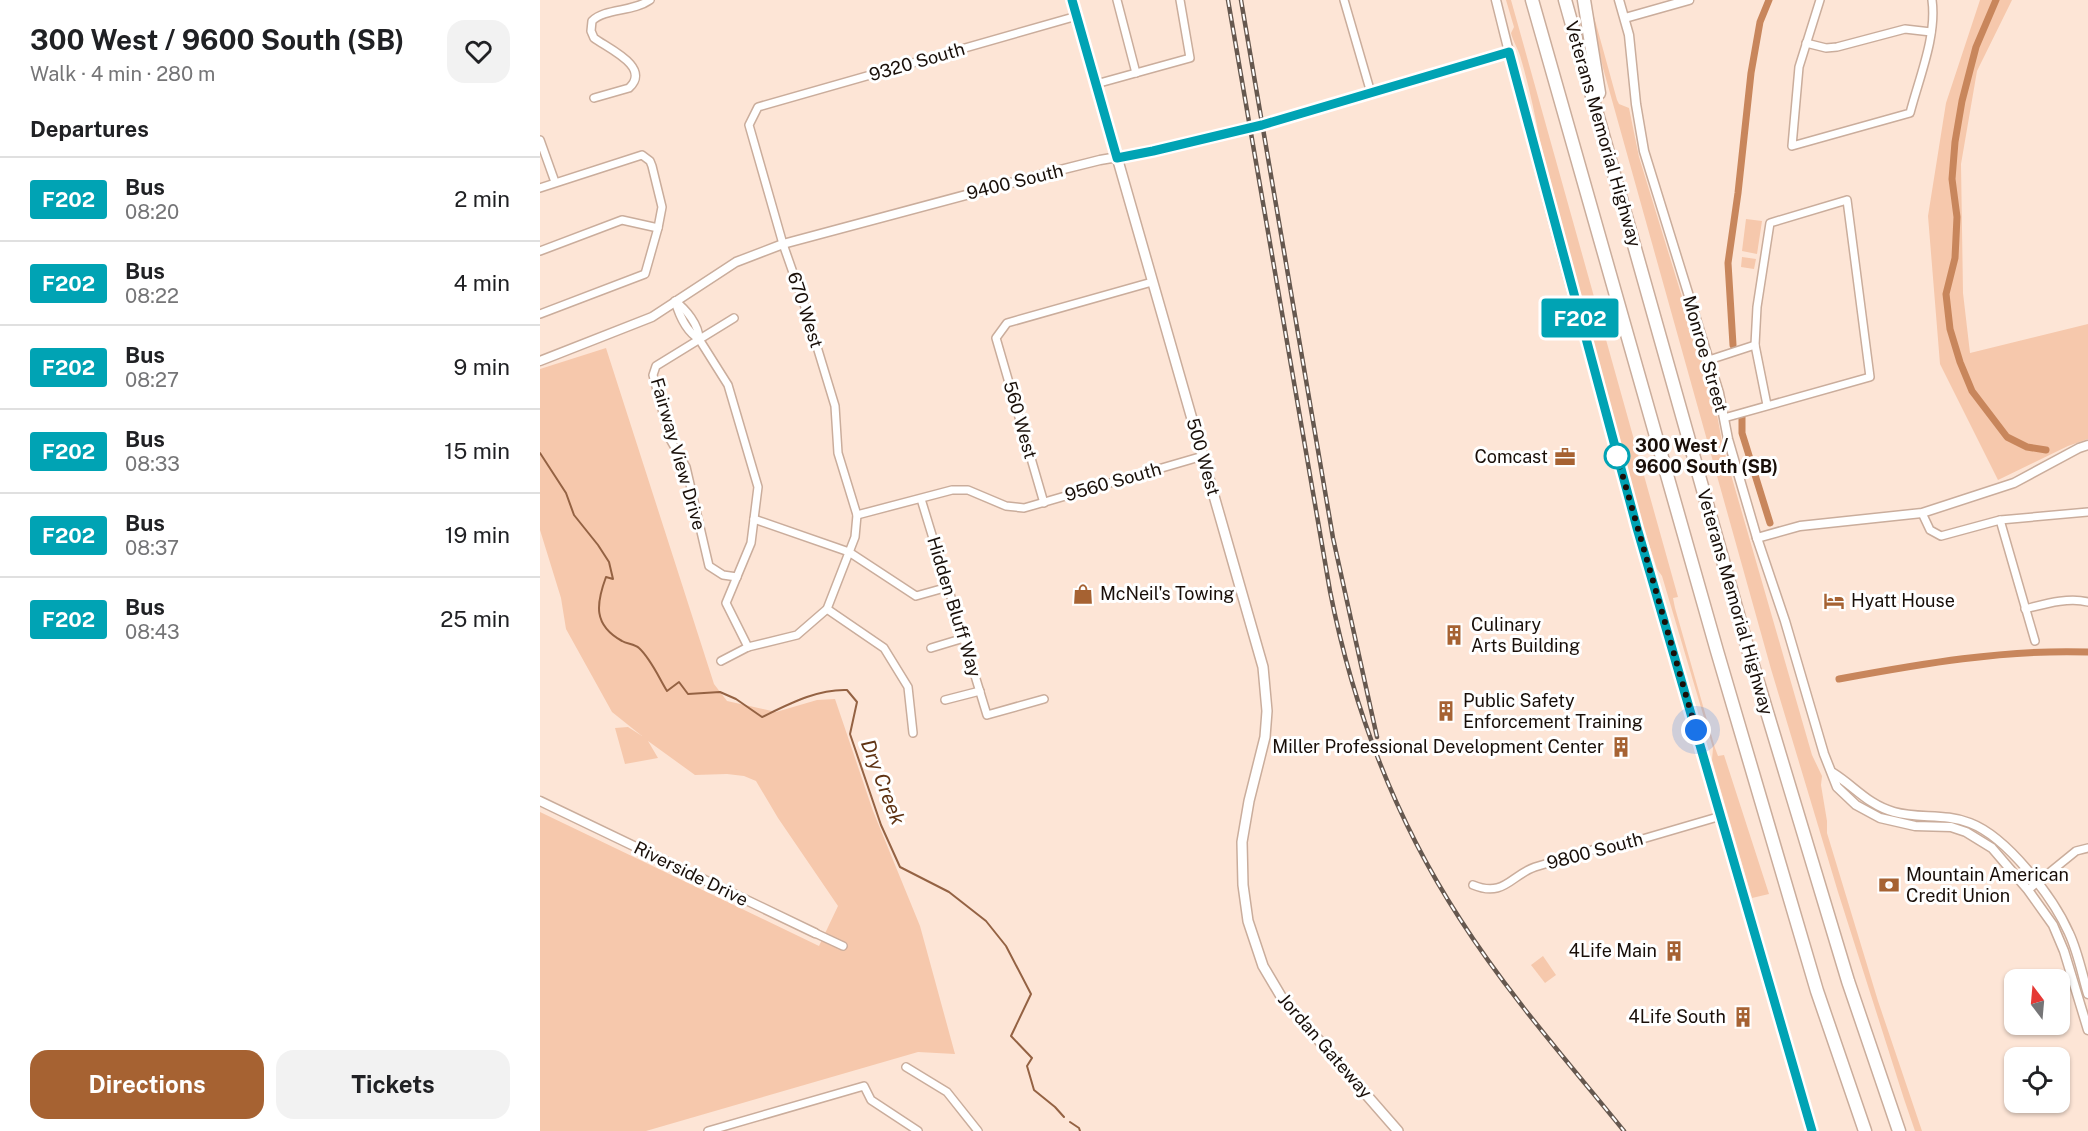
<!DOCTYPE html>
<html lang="en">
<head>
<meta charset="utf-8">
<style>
  body { margin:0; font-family:"Public Sans",sans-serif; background:#f2f2f2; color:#202124; height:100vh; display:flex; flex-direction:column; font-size:22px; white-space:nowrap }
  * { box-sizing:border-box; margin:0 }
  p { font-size:20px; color:#757577 }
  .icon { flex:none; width:33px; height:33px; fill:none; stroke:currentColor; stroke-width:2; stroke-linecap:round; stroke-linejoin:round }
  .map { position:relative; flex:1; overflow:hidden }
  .drawer { display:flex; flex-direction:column; background:#fff; width:540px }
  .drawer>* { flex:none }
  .badge { padding:0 12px; border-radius:4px; font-size:21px; line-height:39px }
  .needle { width:39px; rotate:344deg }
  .controls { position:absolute; left:1464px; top:969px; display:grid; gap:12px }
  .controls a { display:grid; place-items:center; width:66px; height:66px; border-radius:12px; background:#fff; box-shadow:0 2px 4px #0004; font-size:30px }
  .you { position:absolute; width:30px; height:30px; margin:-15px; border:4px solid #fff; border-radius:50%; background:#1a73e8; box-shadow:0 0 0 9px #1a73e833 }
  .map>.badge { position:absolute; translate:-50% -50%; box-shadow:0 0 0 3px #fff }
  h2 { padding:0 30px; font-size:22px; line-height:54px }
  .round { display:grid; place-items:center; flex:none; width:63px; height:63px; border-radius:18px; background:#f2f2f2 }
  .headline { display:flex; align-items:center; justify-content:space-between; height:102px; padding:0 30px }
  h1 { font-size:28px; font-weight:700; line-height:45px }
  .cta { display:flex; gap:12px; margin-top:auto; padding:12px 30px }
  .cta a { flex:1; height:69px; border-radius:18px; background:#a66232; color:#fff; font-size:24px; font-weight:700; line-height:69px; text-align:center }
  .cta a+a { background:#f2f2f2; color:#202124 }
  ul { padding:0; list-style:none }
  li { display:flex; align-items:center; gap:18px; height:84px; padding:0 30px; border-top:2px solid #e0e0e0 }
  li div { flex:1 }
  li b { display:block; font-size:22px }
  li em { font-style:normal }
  li .badge { min-width:66px; font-weight:700; text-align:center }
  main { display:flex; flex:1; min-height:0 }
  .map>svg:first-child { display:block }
  .green { fill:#f6c8ac }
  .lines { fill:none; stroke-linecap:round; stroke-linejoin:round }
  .stream { stroke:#946243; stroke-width:2 }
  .canal { stroke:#c8865c; stroke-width:7 }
  .minor-casing { stroke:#caad9c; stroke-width:10 }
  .tertiary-casing { stroke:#caad9c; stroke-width:11 }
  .secondary-casing { stroke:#caad9c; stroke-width:12 }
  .motorway-casing { stroke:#caad9c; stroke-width:15 }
  .minor { stroke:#fff; stroke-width:7 }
  .tertiary { stroke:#fff; stroke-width:8 }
  .secondary { stroke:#fff; stroke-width:9 }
  .motorway { stroke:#fff; stroke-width:12 }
  .rail-casing { stroke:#66584f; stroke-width:4.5 }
  .rail { stroke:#fff; stroke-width:2; stroke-dasharray:7; stroke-linecap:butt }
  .line-casing { stroke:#fff; stroke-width:14 }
  .line { stroke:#00a3b4; stroke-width:9 }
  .walk { stroke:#190f09; stroke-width:6; stroke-dasharray:0 10.8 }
  .stop-dot { fill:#fff; stroke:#00a3b4; stroke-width:3 }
  .labels { text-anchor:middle; stroke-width:6; stroke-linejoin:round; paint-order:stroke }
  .street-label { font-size:18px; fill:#190f09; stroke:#fff }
  .stop-label { font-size:18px; font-weight:bold; fill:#190f09; stroke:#fff; text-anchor:start }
  .poi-label { font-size:18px; fill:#190f09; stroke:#fff; text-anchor:start }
  .water-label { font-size:20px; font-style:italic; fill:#5f3313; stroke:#fff }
</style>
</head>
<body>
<main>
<section class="drawer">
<div class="headline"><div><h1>300 West / 9600 South (SB)</h1><p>Walk · 4 min · 280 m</p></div><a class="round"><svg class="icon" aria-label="heart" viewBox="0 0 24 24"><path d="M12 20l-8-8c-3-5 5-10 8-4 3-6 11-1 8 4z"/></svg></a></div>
<h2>Departures</h2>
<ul>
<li><span class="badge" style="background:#00a3b4;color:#fff">F202</span><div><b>Bus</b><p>08:20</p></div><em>2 min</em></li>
<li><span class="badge" style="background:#00a3b4;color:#fff">F202</span><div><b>Bus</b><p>08:22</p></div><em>4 min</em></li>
<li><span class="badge" style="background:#00a3b4;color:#fff">F202</span><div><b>Bus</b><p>08:27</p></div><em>9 min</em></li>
<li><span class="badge" style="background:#00a3b4;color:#fff">F202</span><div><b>Bus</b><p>08:33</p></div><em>15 min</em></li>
<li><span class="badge" style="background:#00a3b4;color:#fff">F202</span><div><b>Bus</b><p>08:37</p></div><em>19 min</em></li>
<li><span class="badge" style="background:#00a3b4;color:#fff">F202</span><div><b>Bus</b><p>08:43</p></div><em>25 min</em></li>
</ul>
<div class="cta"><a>Directions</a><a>Tickets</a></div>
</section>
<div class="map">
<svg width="1548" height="1131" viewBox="0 0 1548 1131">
  <rect width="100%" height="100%" fill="#fde5d6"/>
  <g class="green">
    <path d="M966,0H971L1138,597L1133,598L1135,608L1175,748L1178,756L1184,755L1229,894L1212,898L1172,760L1173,748L1122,576L1117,569L1100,516L1000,142C995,114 989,86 981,59C979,50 973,42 971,33L974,27Z"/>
    <path d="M1440,0H1472L1437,71L1421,164L1423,293L1430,353L1548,324V439L1528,446L1458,480L1400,364L1388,216L1406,103Z"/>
    <path d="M1053,13L1077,100L1079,104L1089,108L1099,157L1175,404L1183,447L1272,755L1282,776L1281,785L1287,821V833L1338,1001L1382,1131H1375L1364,1099L1298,892L1231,669L1063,68L1051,14Z"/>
    <path d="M1206,219L1222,221L1217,254L1202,251Z"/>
    <path d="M1202,257L1216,259L1214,269L1201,267Z"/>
    <path d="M66,348L174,684L187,701L236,712L277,700L295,699L333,811L380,926L415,1054L378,1052L106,1131H0V812L279,946L298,906L238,818L216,781L204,776L187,774L155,775L108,741L118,758L85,764L75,728L88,727L102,736L72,712L26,629L21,598L0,530V369Z"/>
    <path d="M1003,956L1016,975L1005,983L991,965Z"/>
  </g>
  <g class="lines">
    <g class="stream">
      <path d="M0,453L26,493L34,515L58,545L69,562L73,579L66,577C56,604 53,625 82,641C87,644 95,644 99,648C111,659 119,678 127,691L139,682L148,694L180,692L196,699L222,717C249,704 277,689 307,690L317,702L310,734L341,825L360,867L409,892L446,921L466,946L491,994L471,1036L492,1058L487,1066L494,1090L515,1107L524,1117"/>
      <path d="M530,1122L539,1128L540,1131"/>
    </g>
    <g class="canal">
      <path d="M1456,0L1436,47L1422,101L1415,142L1412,179L1417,217L1415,258L1406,294L1410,329L1420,362L1432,391L1467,437L1487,447L1506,450"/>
      <path d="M1193,345L1188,263L1198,193L1211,73L1220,22L1229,0"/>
      <path d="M1202,417V433L1230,523"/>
      <path d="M1299,679C1380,664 1465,649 1548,652"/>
    </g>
    <g class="minor-casing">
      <g id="minor">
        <path d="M577,0L596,73"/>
        <path d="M804,0L831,93"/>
        <path d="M1280,0L1259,67L1252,146L1370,113C1379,78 1397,36 1392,0"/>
        <path d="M1266,43L1286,48L1297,47L1365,29L1391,32"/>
        <path d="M556,84L650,58L640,0"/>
        <path d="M54,98L89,88C112,67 67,48 54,38L51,31L52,21C65,8 93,12 110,0"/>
        <path d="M0,140L15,182"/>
        <path d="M0,188L102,155L110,161L112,166L122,207L118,228L105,274L0,314"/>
        <path d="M0,251L82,220L118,228"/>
        <path d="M135,301C139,315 147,332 159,339L188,385L218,487L211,543L186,603L208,647"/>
        <path d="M135,301C146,309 159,325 159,339"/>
        <path d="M194,318L116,366L113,375L130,439L146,467L169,566L183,575L197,577"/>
        <path d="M1169,360L1215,345"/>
        <path d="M1184,418L1330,377L1307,200L1230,223L1217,307L1215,345L1227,405"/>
        <path d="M381,499L447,715L504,699"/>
        <path d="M504,503L456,338L467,323L612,282"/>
        <path d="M1382,513L1390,530L1401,536L1460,520L1548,512"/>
        <path d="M317,515L412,490H428L466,506L484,508L663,456"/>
        <path d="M214,519L309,552L376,596L408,587"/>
        <path d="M1460,520L1495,641"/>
        <path d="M287,609L344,648L368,687L373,733"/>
        <path d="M1485,609C1505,604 1528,597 1548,602"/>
        <path d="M391,648L424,638"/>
        <path d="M181,661L208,647L257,635L287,609L315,537L317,515L298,453L295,406L264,304L243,244L209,125L218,107L537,16"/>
        <path d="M405,700L440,691"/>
        <path d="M933,885C964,898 971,875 995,867L1052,850L1099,840L1181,816"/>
        <path d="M1488,890L1536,851L1548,848"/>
        <path d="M275,933L303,946"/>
        <path d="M366,1067L407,1092L438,1131"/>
        <path d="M168,1131L324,1086L331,1100L378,1131"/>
      </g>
    </g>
    <g class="tertiary-casing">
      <g id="tertiary">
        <path d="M956,0C1050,380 1165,755 1273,1131"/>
        <path d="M1079,0L1089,35L1096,104L1104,151L1179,393L1188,439L1217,538L1245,621L1284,754L1297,787L1316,805L1340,818L1375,826L1411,827L1426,832L1452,848L1488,890L1513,925L1524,951L1548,1030"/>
        <path d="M1085,18L1149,0"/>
        <path d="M0,361L112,317L196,262L243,244L508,173L560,160L613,151L710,128L969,52"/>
        <path d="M1217,538L1260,526L1382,513L1474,483L1539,448L1548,445"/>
        <path d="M1293,773C1314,786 1328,805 1354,812C1379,819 1405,813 1430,823C1467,837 1513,897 1529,933C1538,952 1542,974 1548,994"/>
        <path d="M0,801L275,933"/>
      </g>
    </g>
    <g class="secondary-casing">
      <path id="secondary" d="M532,0L723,667L727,711L725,737L709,801L702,842L703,885L708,921L723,966L742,998L858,1131"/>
    </g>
    <g class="motorway-casing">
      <g id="motorway">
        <path d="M992,0L1177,651L1277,991L1325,1131"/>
        <path d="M1025,0L1205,639L1308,981L1359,1131"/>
        <path d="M1044,0L1059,93"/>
      </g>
    </g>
    <use href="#minor" class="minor"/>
    <use href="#tertiary" class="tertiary"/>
    <use href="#secondary" class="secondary"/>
    <use href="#motorway" class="motorway"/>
    <g class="rail-casing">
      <g id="rail">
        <path d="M688,0L790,591C813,708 855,819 920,919C968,994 1028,1062 1084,1131"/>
        <path d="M701,0L793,538L837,737"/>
      </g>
    </g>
    <use href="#rail" class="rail"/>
  </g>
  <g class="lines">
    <g class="line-casing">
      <path id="line" d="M532,0L577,158L613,151L722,125L969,52L1097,528L1272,1131"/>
    </g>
    <use href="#line" class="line"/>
    <path class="walk" d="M1077,456L1156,730"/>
  </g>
  <defs>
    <g id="office-bare" transform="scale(1.62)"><path d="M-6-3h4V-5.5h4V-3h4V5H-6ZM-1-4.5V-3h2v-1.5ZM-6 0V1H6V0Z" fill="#a66232" stroke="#fff" stroke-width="2.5" paint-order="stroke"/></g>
    <g id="shop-bare" transform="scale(1.62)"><path d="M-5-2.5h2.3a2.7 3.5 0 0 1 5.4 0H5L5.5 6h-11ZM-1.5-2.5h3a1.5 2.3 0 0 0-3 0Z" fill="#a66232" stroke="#fff" stroke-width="2.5" paint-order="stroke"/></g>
    <g id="hotel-bare" transform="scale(1.62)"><path d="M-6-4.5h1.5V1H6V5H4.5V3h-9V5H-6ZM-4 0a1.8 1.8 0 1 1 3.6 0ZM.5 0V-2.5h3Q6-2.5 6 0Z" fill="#a66232" stroke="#fff" stroke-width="2.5" paint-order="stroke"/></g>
    <g id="building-bare" transform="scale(1.62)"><path d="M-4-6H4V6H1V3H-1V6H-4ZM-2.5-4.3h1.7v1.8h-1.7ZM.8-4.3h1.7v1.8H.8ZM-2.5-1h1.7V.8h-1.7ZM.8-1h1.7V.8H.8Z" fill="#a66232" stroke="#fff" stroke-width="2.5" paint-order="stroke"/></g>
    <g id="bank-bare" transform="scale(1.62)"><path d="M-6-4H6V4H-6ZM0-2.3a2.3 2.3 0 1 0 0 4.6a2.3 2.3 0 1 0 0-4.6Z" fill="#a66232" stroke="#fff" stroke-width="2.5" paint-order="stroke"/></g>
  </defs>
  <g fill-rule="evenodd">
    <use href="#office-bare" x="1025" y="457"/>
    <use href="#shop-bare" x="543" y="594"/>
    <use href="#hotel-bare" x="1294" y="601"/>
    <use href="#building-bare" x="914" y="635"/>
    <use href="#building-bare" x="906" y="711"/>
    <use href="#building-bare" x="1081" y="747"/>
    <use href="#bank-bare" x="1349" y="885"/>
    <use href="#building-bare" x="1134" y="951"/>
    <use href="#building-bare" x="1203" y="1017"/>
  </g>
  <circle class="stop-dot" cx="1077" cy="456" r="12"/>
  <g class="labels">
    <g class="street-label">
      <text transform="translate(377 62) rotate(-16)" y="6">9320 South</text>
      <text transform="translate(1063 134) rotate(74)" y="6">Veterans Memorial Highway</text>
      <text transform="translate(475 182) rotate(-14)" y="6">9400 South</text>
      <text transform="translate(265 310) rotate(72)" y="6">670 West</text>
      <text transform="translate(1165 354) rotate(74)" y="6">Monroe Street</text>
      <text transform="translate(480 420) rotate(74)" y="6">560 West</text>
      <text transform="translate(138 454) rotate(74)" y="6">Fairway View Drive</text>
      <text transform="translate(663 457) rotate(74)" y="6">500 West</text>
      <text transform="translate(573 482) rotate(-16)" y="6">9560 South</text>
      <text transform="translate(1195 602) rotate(74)" y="6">Veterans Memorial Highway</text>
      <text transform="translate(414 607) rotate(73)" y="6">Hidden Bluff Way</text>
      <text transform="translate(1055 851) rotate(-15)" y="6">9800 South</text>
      <text transform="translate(151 874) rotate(26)" y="6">Riverside Drive</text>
      <text transform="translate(785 1046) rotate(49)" y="6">Jordan Gateway</text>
    </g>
    <g class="stop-label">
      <text x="1095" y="452">300 West /<tspan x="1095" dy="21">9600 South (SB)</tspan></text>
    </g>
    <g class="poi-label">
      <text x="1008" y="463" text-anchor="end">Comcast</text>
      <text x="560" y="600">McNeil's Towing</text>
      <text x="1311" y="607">Hyatt House</text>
      <text x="931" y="631">Culinary<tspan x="931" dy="21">Arts Building</tspan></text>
      <text x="923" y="707">Public Safety<tspan x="923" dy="21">Enforcement Training</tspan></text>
      <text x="1064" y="753" text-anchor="end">Miller Professional Development Center</text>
      <text x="1366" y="881">Mountain American<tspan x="1366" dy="21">Credit Union</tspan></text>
      <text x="1117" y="957" text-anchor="end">4Life Main</text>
      <text x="1186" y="1023" text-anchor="end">4Life South</text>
    </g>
    <g class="water-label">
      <text transform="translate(343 782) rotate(69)" y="7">Dry Creek</text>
    </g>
  </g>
</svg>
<div class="controls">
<a><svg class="needle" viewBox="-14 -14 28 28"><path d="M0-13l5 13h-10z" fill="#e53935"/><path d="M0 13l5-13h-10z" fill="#757577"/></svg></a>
<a><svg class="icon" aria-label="locate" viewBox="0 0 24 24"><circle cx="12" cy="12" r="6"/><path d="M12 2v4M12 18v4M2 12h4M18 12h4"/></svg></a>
</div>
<div class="you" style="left:1156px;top:730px"></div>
<b class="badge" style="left:1040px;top:318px;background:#00a3b4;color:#fff">F202</b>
</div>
</main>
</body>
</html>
